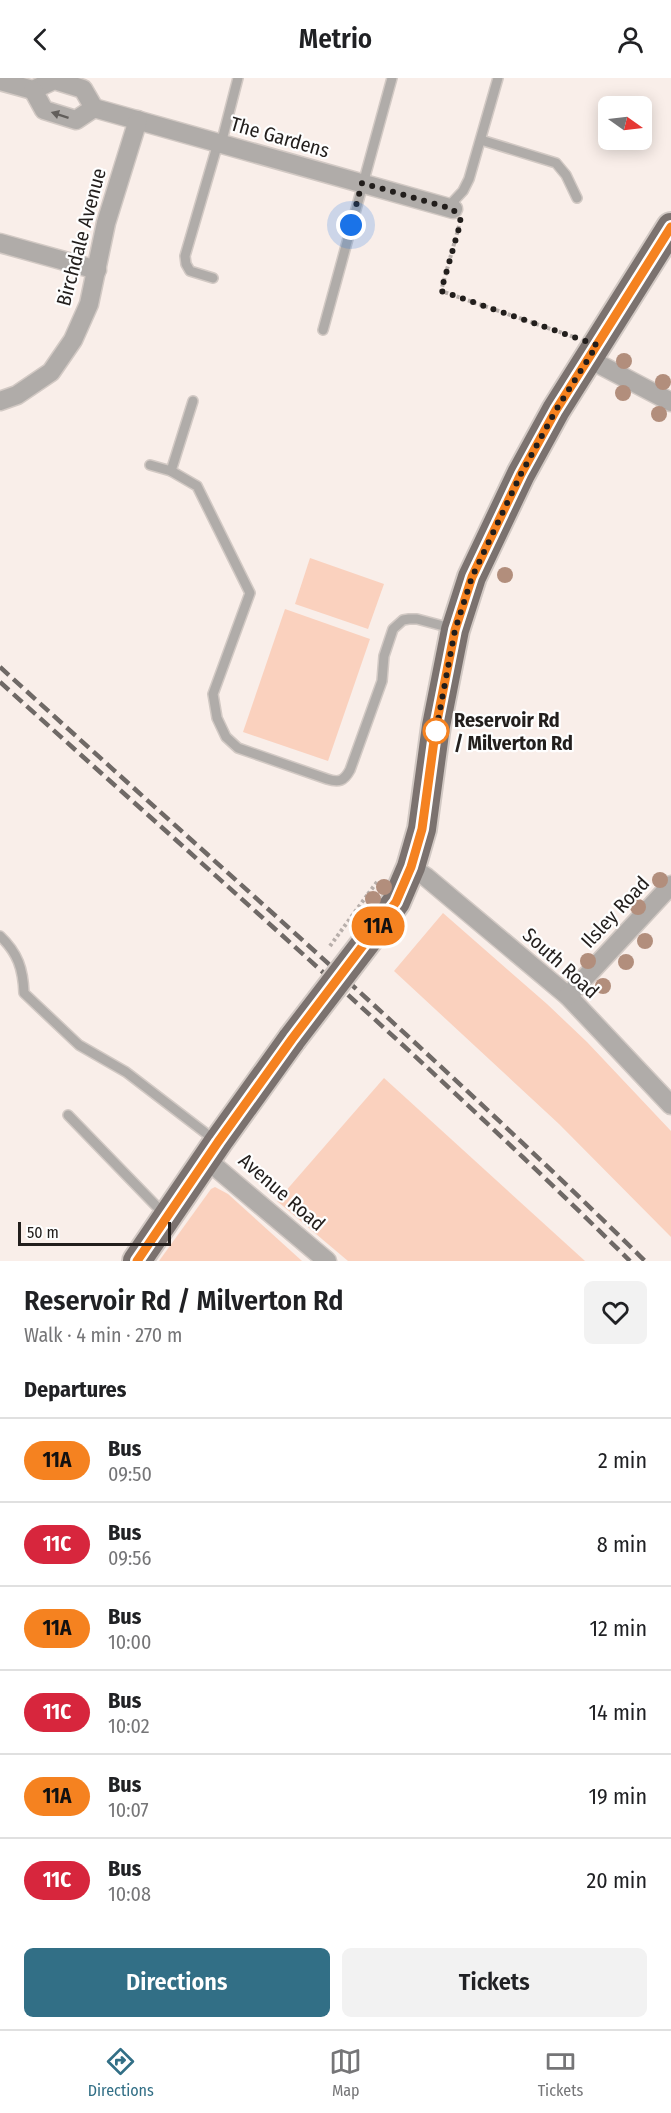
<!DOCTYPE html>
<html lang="en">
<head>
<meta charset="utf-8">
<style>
  body { margin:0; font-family:"Fira Sans Condensed",sans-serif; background:#f2f2f2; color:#202124; height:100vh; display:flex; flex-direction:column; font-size:22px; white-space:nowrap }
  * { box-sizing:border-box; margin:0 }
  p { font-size:20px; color:#757577 }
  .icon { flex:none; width:33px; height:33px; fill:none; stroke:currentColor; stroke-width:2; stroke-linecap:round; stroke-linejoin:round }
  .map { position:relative; height:1183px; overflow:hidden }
  .panel { display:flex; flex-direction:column; background:#fff; flex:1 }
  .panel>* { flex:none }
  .badge { padding:0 12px; border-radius:20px; font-size:21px; line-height:39px }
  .needle { width:39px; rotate:104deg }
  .buttons { position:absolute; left:598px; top:18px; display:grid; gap:12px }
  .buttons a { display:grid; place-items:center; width:54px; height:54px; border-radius:9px; background:#fff; box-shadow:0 3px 15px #0003; font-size:30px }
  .scale { position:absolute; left:18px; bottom:15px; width:153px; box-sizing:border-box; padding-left:6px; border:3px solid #221e1c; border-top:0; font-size:16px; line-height:21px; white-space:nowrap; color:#221e1c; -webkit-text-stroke:4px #fefefe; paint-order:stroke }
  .you { position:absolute; width:30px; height:30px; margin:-15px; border:4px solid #fff; border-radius:50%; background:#1a73e8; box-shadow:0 0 0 9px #1a73e833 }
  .map>.badge { position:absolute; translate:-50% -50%; box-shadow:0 0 0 3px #fff }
  h2 { padding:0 24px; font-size:22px; line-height:54px }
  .round { display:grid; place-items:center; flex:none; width:63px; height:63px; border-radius:9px; background:#f2f2f2 }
  .summary { display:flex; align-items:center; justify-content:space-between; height:102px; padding:0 24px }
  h1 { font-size:28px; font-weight:600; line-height:45px }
  .primary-button { display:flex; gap:12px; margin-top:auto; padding:12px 24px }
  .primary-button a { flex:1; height:69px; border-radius:9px; background:#326f86; color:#fff; font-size:24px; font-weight:600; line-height:69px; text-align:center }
  .primary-button a+a { background:#f2f2f2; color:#202124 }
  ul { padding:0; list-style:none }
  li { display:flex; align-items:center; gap:18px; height:84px; padding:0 24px; border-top:2px solid #e0e0e0 }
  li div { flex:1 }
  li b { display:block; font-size:22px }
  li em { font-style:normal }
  li .badge { min-width:66px; font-weight:700; text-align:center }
  header { display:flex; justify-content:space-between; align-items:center; height:78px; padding:0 24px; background:#fff; font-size:27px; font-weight:600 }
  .tabs { display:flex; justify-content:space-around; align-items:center; height:84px; border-top:2px solid #e0e0e0; background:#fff; font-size:16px; color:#757577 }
  .tabs a { display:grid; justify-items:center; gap:3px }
  .tabs .current { color:#326f86 }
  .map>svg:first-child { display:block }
  .green { fill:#fad1be }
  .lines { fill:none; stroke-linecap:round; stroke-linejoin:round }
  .service-casing { stroke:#d2c9c4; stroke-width:12 }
  .minor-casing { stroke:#d2c9c4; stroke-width:21 }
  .primary-casing { stroke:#d2c9c4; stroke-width:32 }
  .path { stroke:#b8afab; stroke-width:4; stroke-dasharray:3 3; stroke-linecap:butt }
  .service { stroke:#b0aca9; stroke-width:9 }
  .minor { stroke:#b0aca9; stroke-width:18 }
  .primary { stroke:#7b726f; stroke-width:28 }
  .rail { stroke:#6f6966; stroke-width:4.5; stroke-dasharray:12 6; stroke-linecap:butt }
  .primary-bridge-casing { stroke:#d2c9c4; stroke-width:32; stroke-linecap:butt }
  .path-bridge { stroke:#b8afab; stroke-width:4; stroke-dasharray:3 3; stroke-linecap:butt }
  .primary-bridge { stroke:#7b726f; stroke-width:28 }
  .tree { fill:#b28e7c }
  .oneway { fill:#625e5b }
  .line-casing { stroke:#fff; stroke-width:14 }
  .line { stroke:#f58220; stroke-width:9 }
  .walk { stroke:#221e1c; stroke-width:6; stroke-dasharray:0 10.8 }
  .stop-dot { fill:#fff; stroke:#f58220; stroke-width:3 }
  .labels { text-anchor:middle; stroke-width:4.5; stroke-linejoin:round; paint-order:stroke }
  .street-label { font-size:20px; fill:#221e1c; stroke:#fefefe }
  .stop-label { font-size:20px; font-weight:bold; fill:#221e1c; stroke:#fefefe; text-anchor:start }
</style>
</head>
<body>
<header><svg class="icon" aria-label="back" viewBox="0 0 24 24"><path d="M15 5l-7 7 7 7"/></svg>Metrio<svg class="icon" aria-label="person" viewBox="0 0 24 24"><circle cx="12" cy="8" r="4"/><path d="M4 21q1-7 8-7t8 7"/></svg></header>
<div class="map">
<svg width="671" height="1183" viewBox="0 0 671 1183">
  <rect width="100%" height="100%" fill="#f9eee9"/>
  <g class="green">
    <path d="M310,480L384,506L368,551L295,526Z"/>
    <path d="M285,531L370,561L328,683L243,654Z"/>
    <path d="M443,835L547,926L587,964L671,1053V1159L559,1046L394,893Z"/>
    <path d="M384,1000L585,1183H348L277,1123Z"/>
    <path d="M215,1109L228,1116L302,1183H159L211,1111Z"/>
  </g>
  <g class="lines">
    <g class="service-casing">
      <g id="service">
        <path d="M481,62L556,85L566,97L577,120"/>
        <path d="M221,66L238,0"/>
        <path d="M448,129L463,113L469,101L498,0"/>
        <path d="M213,200L190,193L186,186L185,178L218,65"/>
        <path d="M323,252L392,0"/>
        <path d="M150,387L171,393L197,408L250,515L213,616L217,640L226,659L238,670L327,701C339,705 344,703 350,692L382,603L384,578L393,551L403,542L409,541H417L451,550"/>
        <path d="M171,393L193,323"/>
        <path d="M0,858C18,875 23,891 24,915L79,967L126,994L216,1063"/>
        <path d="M68,1037L165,1137"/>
      </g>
    </g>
    <g class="minor-casing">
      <g id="minor">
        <path d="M0,3L33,12L54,2L83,11L94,30L453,131"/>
        <path d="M33,12L44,32L76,42L94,30"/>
        <path d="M0,165L97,192"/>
        <path d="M589,281L671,324"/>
        <path d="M0,323L17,317L51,294L73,262L89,226L106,145L138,42"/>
        <path d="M411,789L426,799L568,918L671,1027"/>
        <path d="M568,918L671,807"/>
        <path d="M206,1081L327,1183"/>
      </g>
    </g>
    <g class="primary-casing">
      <g id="primary">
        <path d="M371,858L396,824L411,789L422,751L436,648L455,552L472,499L521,396L556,332L671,149"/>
        <path d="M137,1183L218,1064L292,961"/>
      </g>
    </g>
    <g class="path">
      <path d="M459,148L441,213L574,259"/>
      <path d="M368,816L377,804"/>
    </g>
    <use href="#service" class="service"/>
    <use href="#minor" class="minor"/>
    <use href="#primary" class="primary"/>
    <g class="rail">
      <path d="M0,589C216,786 437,978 645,1183"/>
      <path d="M0,604C211,795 427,982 630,1183"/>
    </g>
    <g class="primary-bridge-casing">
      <path id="primary-bridge" d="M292,961L371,858"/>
    </g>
    <path class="path-bridge" d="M330,868L368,816"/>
    <use href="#primary-bridge" class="primary-bridge"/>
  </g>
  <g class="tree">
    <circle cx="624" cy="283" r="8"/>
    <circle cx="663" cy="304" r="8"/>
    <circle cx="623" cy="315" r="8"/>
    <circle cx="659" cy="336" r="8"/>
    <circle cx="505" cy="497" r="8"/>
    <circle cx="660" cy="802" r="8"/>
    <circle cx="384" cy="809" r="8"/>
    <circle cx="373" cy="821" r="8"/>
    <circle cx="638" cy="829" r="8"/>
    <circle cx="645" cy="863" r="8"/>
    <circle cx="588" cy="883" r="8"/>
    <circle cx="626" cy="884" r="8"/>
    <circle cx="603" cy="908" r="8"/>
  </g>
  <defs><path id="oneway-solid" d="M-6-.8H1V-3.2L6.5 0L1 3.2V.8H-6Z" transform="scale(1.5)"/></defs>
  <use class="oneway" href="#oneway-solid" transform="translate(60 37) rotate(-162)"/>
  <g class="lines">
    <g class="line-casing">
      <path id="line" d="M137,1183L218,1064L292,961L396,824L411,789L422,751L436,648L455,552L472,499L521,396L556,332L671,149"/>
    </g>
    <use href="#line" class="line"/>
    <path class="walk" d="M351,147L362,105L453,131L461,143L441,213L597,267L556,332L521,396L472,499L455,552L436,653"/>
  </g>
  <circle class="stop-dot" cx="436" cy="653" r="12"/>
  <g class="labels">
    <g class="street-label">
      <text transform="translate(280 59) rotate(16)" y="7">The Gardens</text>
      <text transform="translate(81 159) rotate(-75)" y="7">Birchdale Avenue</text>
      <text transform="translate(615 834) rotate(-47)" y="7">Ilsley Road</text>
      <text transform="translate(561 885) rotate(42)" y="7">South Road</text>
      <text transform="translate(282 1114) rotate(41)" y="7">Avenue Road</text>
    </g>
    <g class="stop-label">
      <text x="454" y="649">Reservoir Rd<tspan x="454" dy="23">/ Milverton Rd</tspan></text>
    </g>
  </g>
</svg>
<div class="buttons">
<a><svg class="needle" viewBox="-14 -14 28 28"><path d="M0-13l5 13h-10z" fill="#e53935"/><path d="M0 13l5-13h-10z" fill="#757577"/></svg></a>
</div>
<div class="scale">50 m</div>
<div class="you" style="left:351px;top:147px"></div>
<b class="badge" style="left:378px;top:848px;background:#f58220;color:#111">11A</b>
</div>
<section class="panel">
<div class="summary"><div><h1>Reservoir Rd / Milverton Rd</h1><p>Walk · 4 min · 270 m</p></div><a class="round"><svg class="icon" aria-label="heart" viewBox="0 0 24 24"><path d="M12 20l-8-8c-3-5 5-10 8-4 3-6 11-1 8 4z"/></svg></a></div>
<h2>Departures</h2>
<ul>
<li><span class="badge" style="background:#f58220;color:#111">11A</span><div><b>Bus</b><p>09:50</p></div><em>2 min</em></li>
<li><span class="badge" style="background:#d7263d;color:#fff">11C</span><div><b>Bus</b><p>09:56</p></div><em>8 min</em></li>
<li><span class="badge" style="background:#f58220;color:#111">11A</span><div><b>Bus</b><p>10:00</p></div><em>12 min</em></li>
<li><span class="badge" style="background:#d7263d;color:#fff">11C</span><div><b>Bus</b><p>10:02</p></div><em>14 min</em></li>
<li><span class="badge" style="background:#f58220;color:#111">11A</span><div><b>Bus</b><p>10:07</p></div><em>19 min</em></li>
<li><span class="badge" style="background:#d7263d;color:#fff">11C</span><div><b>Bus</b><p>10:08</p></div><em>20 min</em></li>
</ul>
<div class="primary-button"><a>Directions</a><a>Tickets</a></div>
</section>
<nav class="tabs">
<a class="current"><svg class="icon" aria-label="directions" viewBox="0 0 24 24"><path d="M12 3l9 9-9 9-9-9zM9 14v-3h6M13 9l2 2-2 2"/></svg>Directions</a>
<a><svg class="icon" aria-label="map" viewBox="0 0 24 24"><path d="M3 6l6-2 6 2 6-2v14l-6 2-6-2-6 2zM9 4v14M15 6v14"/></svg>Map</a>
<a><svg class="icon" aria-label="tickets" viewBox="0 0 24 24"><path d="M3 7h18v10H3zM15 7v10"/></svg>Tickets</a>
</nav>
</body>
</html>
